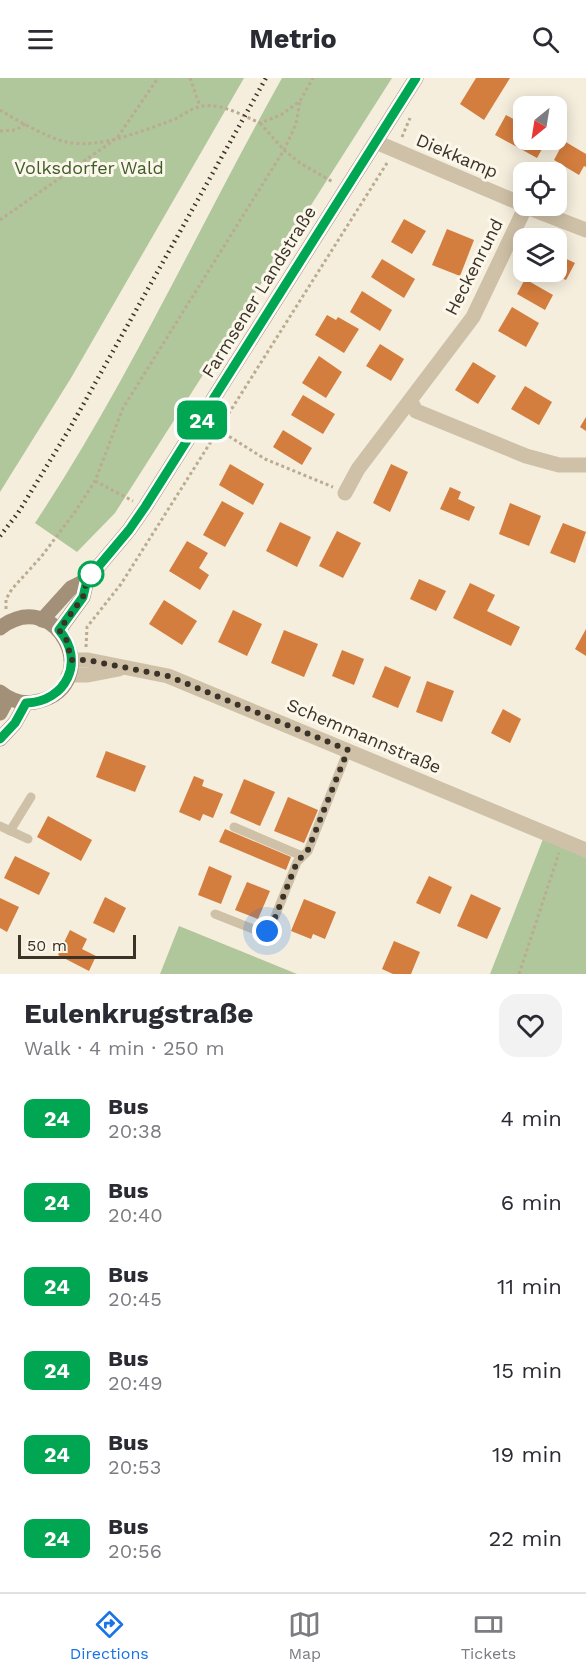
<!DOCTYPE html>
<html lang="en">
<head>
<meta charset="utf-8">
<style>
  body { margin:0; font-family:"Work Sans",sans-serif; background:#f2f2f3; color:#2b2b33; height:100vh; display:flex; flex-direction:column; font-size:22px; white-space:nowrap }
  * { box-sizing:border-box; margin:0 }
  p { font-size:20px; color:#7c7c81 }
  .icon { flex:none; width:33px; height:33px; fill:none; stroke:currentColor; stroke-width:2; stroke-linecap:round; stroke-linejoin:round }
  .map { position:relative; height:896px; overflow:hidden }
  .details { display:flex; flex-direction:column; background:#fff; flex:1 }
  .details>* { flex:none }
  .badge { padding:0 12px; border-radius:9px; font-size:21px; line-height:39px }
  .needle { width:39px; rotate:210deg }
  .controls { position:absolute; left:513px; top:18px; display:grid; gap:12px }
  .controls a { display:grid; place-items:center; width:54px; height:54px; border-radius:12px; background:#fff; box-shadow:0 3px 15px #0003; font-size:30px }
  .scale { position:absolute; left:18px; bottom:15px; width:118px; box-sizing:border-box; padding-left:6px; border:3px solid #3b3228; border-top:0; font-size:16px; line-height:21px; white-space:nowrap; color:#3b3228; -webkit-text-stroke:4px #fcf7eb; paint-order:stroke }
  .you { position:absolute; width:30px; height:30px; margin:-15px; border:4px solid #fff; border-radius:50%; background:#1a73e8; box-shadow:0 0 0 9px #1a73e833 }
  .map>.badge { position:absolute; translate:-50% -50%; box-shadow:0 0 0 3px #fff }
  .round { display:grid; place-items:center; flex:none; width:63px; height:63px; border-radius:18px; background:#f2f2f3 }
  .head { display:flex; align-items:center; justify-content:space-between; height:102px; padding:0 24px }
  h1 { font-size:28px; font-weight:700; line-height:45px }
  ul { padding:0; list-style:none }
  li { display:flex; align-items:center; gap:18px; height:84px; padding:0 24px }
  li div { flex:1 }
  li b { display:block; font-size:22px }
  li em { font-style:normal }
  li .badge { min-width:66px; font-weight:700; text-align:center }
  header { display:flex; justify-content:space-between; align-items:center; height:78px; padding:0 24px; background:#fff; font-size:27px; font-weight:700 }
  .tab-bar { display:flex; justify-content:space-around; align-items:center; height:84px; border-top:2px solid #e1e1e2; background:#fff; font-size:16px; color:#7c7c81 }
  .tab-bar a { display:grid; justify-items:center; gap:3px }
  .tab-bar .selected { color:#1a73e8 }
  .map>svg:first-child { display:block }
  .green { fill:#b0c69b }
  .building { fill:#d37d3e }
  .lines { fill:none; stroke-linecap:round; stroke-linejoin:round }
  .path { stroke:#bbab91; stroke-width:3; stroke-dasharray:3 3; stroke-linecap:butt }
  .lane { stroke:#cfc1a7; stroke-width:9 }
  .street { stroke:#cfc1a7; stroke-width:15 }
  .secondary { stroke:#a39078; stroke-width:15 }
  .rail { stroke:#3b3228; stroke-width:4.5; stroke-dasharray:1.5 4.5; stroke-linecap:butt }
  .line-casing { stroke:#fff; stroke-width:14 }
  .line { stroke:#00a651; stroke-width:9 }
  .walk { stroke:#3b3228; stroke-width:6; stroke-dasharray:0 10.8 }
  .stop-dot { fill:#fff; stroke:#00a651; stroke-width:3 }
  .labels { text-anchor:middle; stroke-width:6; stroke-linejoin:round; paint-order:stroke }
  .street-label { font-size:18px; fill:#3b3228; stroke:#fcf7eb }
  .park-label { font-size:18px; fill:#405c29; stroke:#fcf7eb }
</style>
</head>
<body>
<header><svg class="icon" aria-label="menu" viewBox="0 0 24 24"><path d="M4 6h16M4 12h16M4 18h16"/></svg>Metrio<svg class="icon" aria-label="search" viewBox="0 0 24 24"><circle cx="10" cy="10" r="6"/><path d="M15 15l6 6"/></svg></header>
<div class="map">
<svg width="586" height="896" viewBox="0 0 586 896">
  <rect width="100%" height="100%" fill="#f5eedd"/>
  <g class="green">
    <path d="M0,0H244L71,300L0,414Z"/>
    <path d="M282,0H392L115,435L77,474L35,445C129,303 199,148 282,0Z"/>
    <path d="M545,756L586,773V896H490Z"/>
    <path d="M179,848L297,896H160Z"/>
  </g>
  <g class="building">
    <path d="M476,0H510L484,42L460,26Z"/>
    <path d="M506,37L524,47V62H547L537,80L495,57Z"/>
    <path d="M564,63L586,76V89L584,88L579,97L554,82Z"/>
    <path d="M404,141L426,153L412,176L391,164Z"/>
    <path d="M447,151L474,162L460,198L432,187Z"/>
    <path d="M556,176L575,185L566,202L549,194H556Z"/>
    <path d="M382,181L415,201L404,220L371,199Z"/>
    <path d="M525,201L553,217L545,232L517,216Z"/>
    <path d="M362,213L392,232L380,253L350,234Z"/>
    <path d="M512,229L539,245L526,269L498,253Z"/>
    <path d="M327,237L336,242L338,239L359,251L344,275L315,257Z"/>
    <path d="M380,266L404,281L391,303L366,288Z"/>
    <path d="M319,278L342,294L326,320L302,305Z"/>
    <path d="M473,284L496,298L478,326L455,312Z"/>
    <path d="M525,308L552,324L539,347L511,331Z"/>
    <path d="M303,317L335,336L323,356L291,337Z"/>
    <path d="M586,339V353L580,349Z"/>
    <path d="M283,352L312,370L302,387L273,369Z"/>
    <path d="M230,386L264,406L253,427L219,407Z"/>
    <path d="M391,386L408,394L390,434L373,425Z"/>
    <path d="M450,409L461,414L458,421L475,429L469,443L440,431Z"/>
    <path d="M222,423L244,435L225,469L203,457Z"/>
    <path d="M510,425L541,438L529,468L499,456Z"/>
    <path d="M280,444L311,459L297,489L266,473Z"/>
    <path d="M563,445L586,454L575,485L550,475Z"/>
    <path d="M337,453L361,465L343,500L319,488Z"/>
    <path d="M187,463L208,475L199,490L209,497L200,512L169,493Z"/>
    <path d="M419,501L446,513L436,533L410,521Z"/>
    <path d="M470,505L495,517L487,533L520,549L511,568L453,540Z"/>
    <path d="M164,522L197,543L182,567L149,546Z"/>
    <path d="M233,532L262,546L247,578L218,564Z"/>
    <path d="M586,551V578L575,571Z"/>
    <path d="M284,552L318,566L304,599L271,585Z"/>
    <path d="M342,572L364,581L354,607L332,598Z"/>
    <path d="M385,588L411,599L398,630L372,619Z"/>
    <path d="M427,603L454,613L442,644L416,634Z"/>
    <path d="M503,631L521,641L510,665L491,655Z"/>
    <path d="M106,673L146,688L135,714L96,699Z"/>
    <path d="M194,698L204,702L202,708L223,716L213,740L203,736L200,743L179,734Z"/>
    <path d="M244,701L275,714L260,748L230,735Z"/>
    <path d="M288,719L318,732L304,765L274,753Z"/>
    <path d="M48,738L92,762L81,783L37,759Z"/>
    <path d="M225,751L291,779L286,792L219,764Z"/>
    <path d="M15,778L50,795L39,817L4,800Z"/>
    <path d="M209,788L232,798L221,826L198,817Z"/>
    <path d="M429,798L452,809L440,836L416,825Z"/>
    <path d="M247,804L270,813L258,841L235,832Z"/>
    <path d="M471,816L501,830L487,861L457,848Z"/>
    <path d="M105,819L126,830L114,855L93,845Z"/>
    <path d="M0,820L19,829L7,854L0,850Z"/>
    <path d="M304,821L336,834L325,861L313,856L311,861L291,853Z"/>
    <path d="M70,852L87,861L82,871L96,878L89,893L58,877Z"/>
    <path d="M394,863L420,874L411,896H393L382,891Z"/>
  </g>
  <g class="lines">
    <g class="path">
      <path d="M190,0L200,28"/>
      <path d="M0,32C16,42 48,60 66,64C99,71 139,54 170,43C180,40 189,31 199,29C218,23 244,38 260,45L281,37L300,23L313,0"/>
      <path d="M260,45L284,72L300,85L333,104"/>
      <path d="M0,53L16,52L26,45"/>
      <path d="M402,59L410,40"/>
      <path d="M0,142L117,60L158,0"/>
      <path d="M219,352L265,381L333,409"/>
      <path d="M95,403L133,423"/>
      <path d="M6,531V521L12,511L41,479L75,434L95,403L123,330L284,72L296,46L300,23"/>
      <path d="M86,569L87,549L121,506L387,85"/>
      <path d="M519,896L559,775"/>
    </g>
    <g class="lane">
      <path d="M0,748L28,761"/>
      <path d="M234,749L302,778"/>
      <path d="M10,753L31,719"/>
      <path d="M215,836L261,854L270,851L297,784L308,773L348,672"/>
    </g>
    <g class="street">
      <path d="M376,64L524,127"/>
      <path d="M524,128L586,152"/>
      <path d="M411,324L416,333L526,378L559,387H586"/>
      <path d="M345,415L358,391L473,239L526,128"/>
      <path d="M71,582H88L168,598L586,772"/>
      <path d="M68,597H88L119,591"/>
    </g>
    <g class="secondary">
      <path d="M42,542L71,510L87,502L129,452L145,429L416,0"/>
      <path d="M0,550C58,506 105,606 39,623C25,627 11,623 0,614"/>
      <path d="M59,552L83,519L87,502"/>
      <path d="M0,635L8,620"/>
      <path d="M0,661L15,645L26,625"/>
    </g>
    <path class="rail" d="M0,458L18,435L70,350L266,0"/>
  </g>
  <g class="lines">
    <g class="line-casing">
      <path id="line" d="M0,661L15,645L26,625C66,624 86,583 59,552L83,519L87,502L129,452L145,429L416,0"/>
    </g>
    <use href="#line" class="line"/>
    <path class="walk" d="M91,496L94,493L87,502L83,519L59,552L67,563L71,582H87L168,598L348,672L308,772L297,784L272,847L267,853"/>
  </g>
  <circle class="stop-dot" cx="91" cy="496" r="12"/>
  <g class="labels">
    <g class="street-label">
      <text transform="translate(457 78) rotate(23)" y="6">Diekkamp</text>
      <text transform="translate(474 189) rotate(-63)" y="6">Heckenrund</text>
      <text transform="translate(259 214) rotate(-58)" y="6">Farmsener Landstraße</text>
      <text transform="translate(364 658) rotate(23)" y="6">Schemmannstraße</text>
    </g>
    <g class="park-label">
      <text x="89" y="96">Volksdorfer Wald</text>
    </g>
  </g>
</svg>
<div class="controls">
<a><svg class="needle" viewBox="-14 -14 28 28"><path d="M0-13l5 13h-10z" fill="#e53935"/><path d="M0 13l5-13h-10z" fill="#7c7c81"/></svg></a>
<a><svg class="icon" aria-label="locate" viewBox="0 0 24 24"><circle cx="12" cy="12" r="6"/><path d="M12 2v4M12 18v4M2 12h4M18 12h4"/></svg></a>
<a><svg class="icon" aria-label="layers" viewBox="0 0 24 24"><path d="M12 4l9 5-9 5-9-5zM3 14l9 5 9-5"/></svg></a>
</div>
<div class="scale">50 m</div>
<div class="you" style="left:267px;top:853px"></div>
<b class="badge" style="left:202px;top:342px;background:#00a651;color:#fff">24</b>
</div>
<section class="details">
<div class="head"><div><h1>Eulenkrugstraße</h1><p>Walk · 4 min · 250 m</p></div><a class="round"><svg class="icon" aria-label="heart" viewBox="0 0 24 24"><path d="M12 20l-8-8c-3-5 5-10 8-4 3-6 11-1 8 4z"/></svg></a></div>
<ul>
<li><span class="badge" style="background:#00a651;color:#fff">24</span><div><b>Bus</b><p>20:38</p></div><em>4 min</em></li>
<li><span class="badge" style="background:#00a651;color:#fff">24</span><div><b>Bus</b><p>20:40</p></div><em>6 min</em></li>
<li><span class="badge" style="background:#00a651;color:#fff">24</span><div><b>Bus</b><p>20:45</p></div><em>11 min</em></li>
<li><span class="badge" style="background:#00a651;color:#fff">24</span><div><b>Bus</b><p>20:49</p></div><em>15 min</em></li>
<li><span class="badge" style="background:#00a651;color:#fff">24</span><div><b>Bus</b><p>20:53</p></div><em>19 min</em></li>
<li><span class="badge" style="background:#00a651;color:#fff">24</span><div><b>Bus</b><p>20:56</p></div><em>22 min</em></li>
</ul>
</section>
<nav class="tab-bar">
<a class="selected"><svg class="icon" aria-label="directions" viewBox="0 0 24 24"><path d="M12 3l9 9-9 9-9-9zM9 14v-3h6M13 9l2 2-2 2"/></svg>Directions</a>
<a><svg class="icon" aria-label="map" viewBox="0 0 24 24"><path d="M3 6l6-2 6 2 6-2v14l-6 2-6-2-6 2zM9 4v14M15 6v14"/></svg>Map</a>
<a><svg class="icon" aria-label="tickets" viewBox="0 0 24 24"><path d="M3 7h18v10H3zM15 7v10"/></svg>Tickets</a>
</nav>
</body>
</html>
